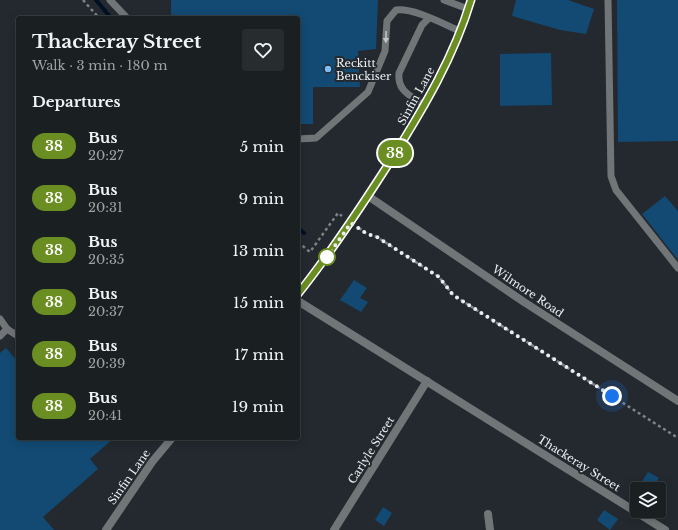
<!DOCTYPE html>
<html lang="en">
<head>
<meta charset="utf-8">
<style>
  body { margin:0; font-family:"Libre Baskerville",serif; background:#272c2f; color:#f1f3f6; height:100vh; display:flex; flex-direction:column; font-size:15px; white-space:nowrap }
  * { box-sizing:border-box; margin:0 }
  p { font-size:13px; color:#9fa2a5 }
  .icon { flex:none; width:22px; height:22px; fill:none; stroke:currentColor; stroke-width:2; stroke-linecap:round; stroke-linejoin:round }
  .map { position:relative; flex:1; overflow:hidden }
  .side { position:absolute; left:16px; top:16px; width:284px; height:424px; display:flex; flex-direction:column; background:#1a1f22; border-radius:4px; box-shadow:0 2px 10px #0003,0 0 0 1px #383d40 }
  .side>* { flex:none }
  .badge { padding:0 8px; border-radius:13px; font-size:14px; line-height:26px }
  .fabs { position:absolute; left:630px; top:482px; display:grid; gap:8px }
  .fabs a { display:grid; place-items:center; width:36px; height:36px; border-radius:4px; background:#1a1f22; box-shadow:0 2px 10px #0003,0 0 0 1px #383d40; font-size:20px }
  .you { position:absolute; width:20px; height:20px; margin:-10px; border:3px solid #fff; border-radius:50%; background:#1a73e8; box-shadow:0 0 0 6px #1a73e833 }
  .map>.badge { position:absolute; translate:-50% -50%; box-shadow:0 0 0 2px #fff }
  h2 { padding:0 16px; font-size:15px; line-height:36px }
  .round { display:grid; place-items:center; flex:none; width:42px; height:42px; border-radius:4px; background:#272c2f }
  .head { display:flex; align-items:center; justify-content:space-between; height:68px; padding:0 16px }
  h1 { font-size:19px; font-weight:700; line-height:30px }
  ul { padding:0; list-style:none }
  li { display:flex; align-items:center; gap:12px; height:52px; padding:0 16px }
  li div { flex:1 }
  li b { display:block; font-size:15px }
  li em { font-style:normal }
  li .badge { min-width:44px; font-weight:700; text-align:center }
  .map>svg:first-child { display:block }
  .lines { fill:none; stroke-linecap:round; stroke-linejoin:round }
  .stream { stroke:#001024; stroke-width:4 }
  .building { fill:#124a73 }
  .path { stroke:#7e8387; stroke-width:2.5; stroke-dasharray:3 3; stroke-linecap:butt }
  .service { stroke:#727578; stroke-width:7 }
  .minor { stroke:#727578; stroke-width:8 }
  .tertiary { stroke:#727578; stroke-width:8 }
  .oneway { fill:#c0c4c7 }
  .line-casing { stroke:#fff; stroke-width:9 }
  .line { stroke:#6b8e23; stroke-width:6 }
  .walk { stroke:#eaeef1; stroke-width:4; stroke-dasharray:0 7.2 }
  .poi-dot { fill:#7abef8; stroke:#23292e; stroke-width:1.5 }
  .stop-dot { fill:#fff; stroke:#6b8e23; stroke-width:2 }
  .labels { text-anchor:middle; stroke-width:4; stroke-linejoin:round; paint-order:stroke }
  .poi-label { font-size:11px; fill:#eaeef1; stroke:#23292e; text-anchor:start }
  .street-label { font-size:11px; fill:#eaeef1; stroke:#23292e }
</style>
</head>
<body>
<div class="map">
<svg width="678" height="530" viewBox="0 0 678 530">
  <rect width="100%" height="100%" fill="#23292e"/>
  <g class="lines">
    <g class="stream">
      <path d="M96,0L111,18"/>
      <path d="M298,228L304,233"/>
    </g>
  </g>
  <g class="building">
    <path d="M171,0H378L376,49L358,51L360,87H313V124H298V18H171Z"/>
    <path d="M516,0H568L594,9L586,34L560,30L512,16Z"/>
    <path d="M617,0H678V141L618,142Z"/>
    <path d="M551,53L552,105L500,106V54Z"/>
    <path d="M665,196L678,211V260L642,214Z"/>
    <path d="M354,280L367,288L360,298L368,302L361,312L340,300Z"/>
    <path d="M6,348L18,362V438H114L90,459L98,469L43,517L54,530H0V353Z"/>
    <path d="M648,472L659,478L652,489H647L640,485Z"/>
    <path d="M383,507L392,513L384,526L375,520Z"/>
    <path d="M604,510L618,519L610,530L597,520Z"/>
  </g>
  <g class="lines">
    <g class="path">
      <path d="M83,0L99,18"/>
      <path d="M359,228L367,234L377,237L439,277L453,295L678,438"/>
      <path d="M298,242L310,252L338,213L342,216"/>
    </g>
    <g class="service">
      <path d="M110,0L127,18"/>
      <path d="M444,0L468,9"/>
      <path d="M608,0L611,176L616,190L678,268"/>
      <path d="M425,106C412,96 397,92 399,73L422,25L429,18"/>
      <path d="M298,139L316,138L368,92L385,51L387,21L396,10C415,8 443,24 460,31"/>
      <path d="M0,319L7,329L18,336"/>
      <path d="M0,336L7,329"/>
    </g>
    <g class="minor">
      <path d="M298,301L665,530"/>
      <path d="M488,514L490,530"/>
      <path d="M334,530L427,381"/>
    </g>
    <g class="tertiary">
      <path d="M368,196L524,302L678,401"/>
      <path d="M298,294C332,252 361,208 390,162C422,110 453,59 471,0"/>
      <path d="M106,530L152,462L172,438"/>
    </g>
  </g>
  <defs><path id="oneway-solid" d="M-6-.8H1V-3.2L6.5 0L1 3.2V.8H-6Z"/></defs>
  <use class="oneway" href="#oneway-solid" transform="translate(386 37) rotate(91)"/>
  <g class="lines">
    <g class="line-casing">
      <path id="line" d="M298,294C333,250 363,204 393,157C424,107 454,57 471,0"/>
    </g>
    <use href="#line" class="line"/>
    <path class="walk" d="M327,257L351,223L367,234L377,237L439,277L453,295L612,396"/>
  </g>
  <circle class="poi-dot" cx="328" cy="69" r="4"/>
  <circle class="stop-dot" cx="327" cy="257" r="8"/>
  <g class="labels">
    <g class="poi-label">
      <text x="336" y="67">Reckitt<tspan x="336" dy="13">Benckiser</tspan></text>
    </g>
    <g class="street-label">
      <text transform="translate(416 96) rotate(-61)" y="4">Sinfin Lane</text>
      <text transform="translate(528 291) rotate(34)" y="4">Wilmore Road</text>
      <text transform="translate(371 450) rotate(-58)" y="4">Carlyle Street</text>
      <text transform="translate(579 463) rotate(32)" y="4">Thackeray Street</text>
      <text transform="translate(129 477) rotate(-55)" y="4">Sinfin Lane</text>
    </g>
  </g>
</svg>
<div class="fabs">
<a><svg class="icon" aria-label="layers" viewBox="0 0 24 24"><path d="M12 4l9 5-9 5-9-5zM3 14l9 5 9-5"/></svg></a>
</div>
<div class="you" style="left:612px;top:396px"></div>
<b class="badge" style="left:395px;top:153px;background:#6b8e23;color:#fff">38</b>
<section class="side">
<div class="head"><div><h1>Thackeray Street</h1><p>Walk · 3 min · 180 m</p></div><a class="round"><svg class="icon" aria-label="heart" viewBox="0 0 24 24"><path d="M12 20l-8-8c-3-5 5-10 8-4 3-6 11-1 8 4z"/></svg></a></div>
<h2>Departures</h2>
<ul>
<li><span class="badge" style="background:#6b8e23;color:#fff">38</span><div><b>Bus</b><p>20:27</p></div><em>5 min</em></li>
<li><span class="badge" style="background:#6b8e23;color:#fff">38</span><div><b>Bus</b><p>20:31</p></div><em>9 min</em></li>
<li><span class="badge" style="background:#6b8e23;color:#fff">38</span><div><b>Bus</b><p>20:35</p></div><em>13 min</em></li>
<li><span class="badge" style="background:#6b8e23;color:#fff">38</span><div><b>Bus</b><p>20:37</p></div><em>15 min</em></li>
<li><span class="badge" style="background:#6b8e23;color:#fff">38</span><div><b>Bus</b><p>20:39</p></div><em>17 min</em></li>
<li><span class="badge" style="background:#6b8e23;color:#fff">38</span><div><b>Bus</b><p>20:41</p></div><em>19 min</em></li>
</ul>
</section>
</div>
</body>
</html>
